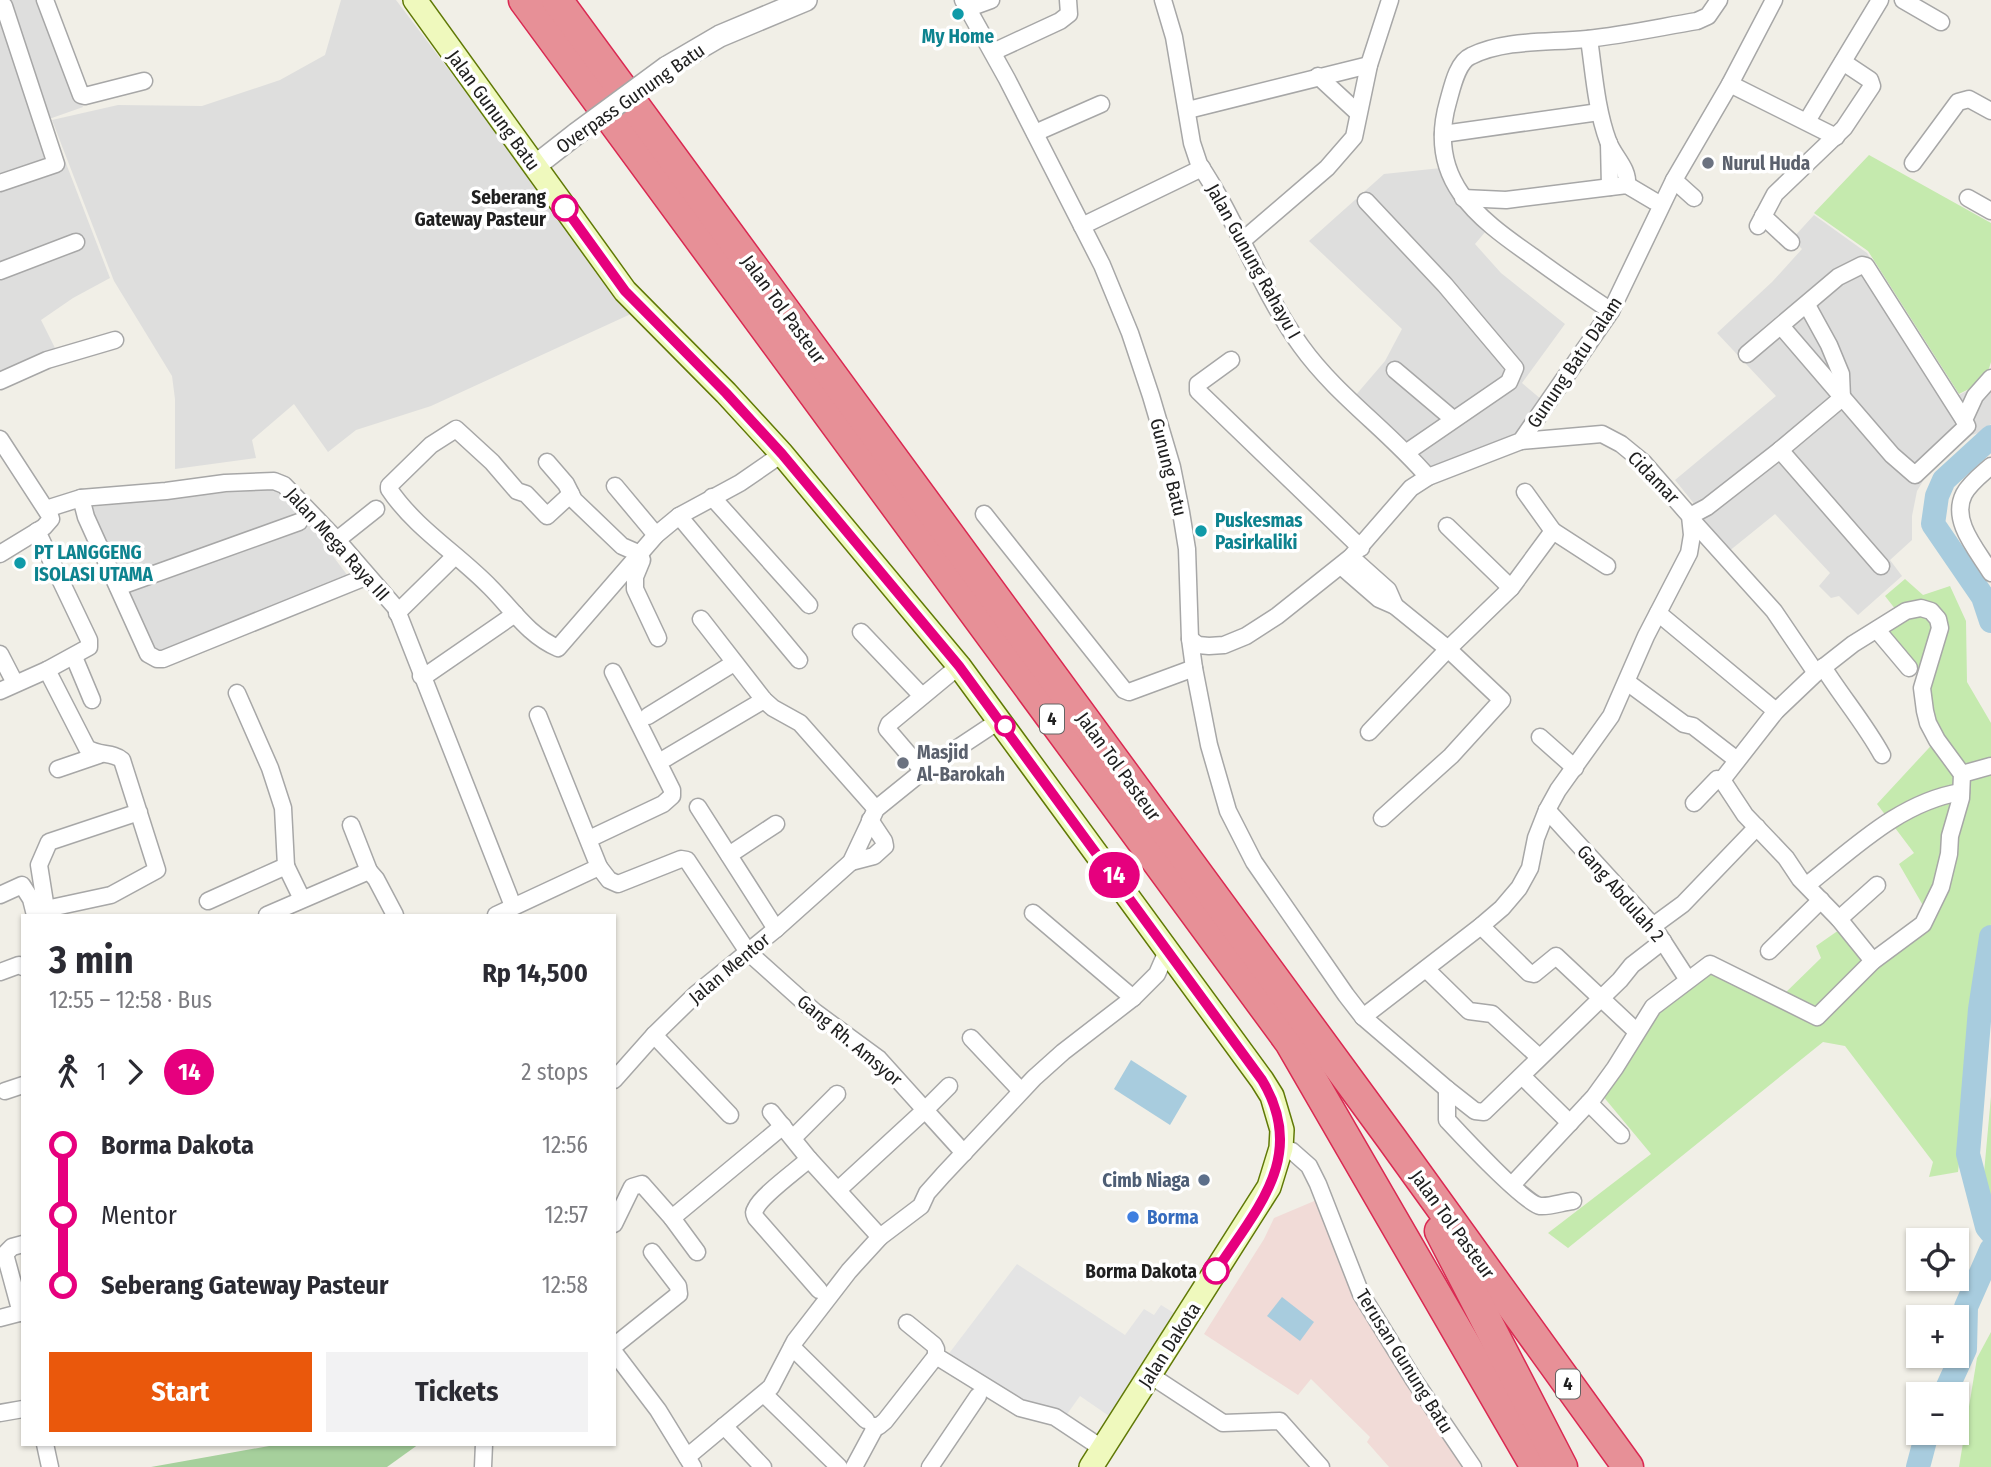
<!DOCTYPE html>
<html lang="en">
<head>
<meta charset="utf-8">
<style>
  body { margin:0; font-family:"Fira Sans Condensed",sans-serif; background:#f2f2f3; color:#2b2b33; height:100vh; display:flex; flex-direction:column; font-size:26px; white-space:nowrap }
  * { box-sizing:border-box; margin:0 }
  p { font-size:23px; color:#7c7c81 }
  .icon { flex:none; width:38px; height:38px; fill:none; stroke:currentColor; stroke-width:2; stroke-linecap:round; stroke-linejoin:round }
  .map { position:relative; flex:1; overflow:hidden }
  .side { position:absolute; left:21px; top:914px; width:595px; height:532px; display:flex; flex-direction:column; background:#fff; border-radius:0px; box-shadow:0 2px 5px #0004 }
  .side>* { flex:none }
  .badge { padding:0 14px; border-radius:23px; font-size:24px; line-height:46px }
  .buttons { position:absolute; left:1906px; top:1228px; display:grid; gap:14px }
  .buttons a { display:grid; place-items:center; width:63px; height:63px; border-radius:0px; background:#fff; box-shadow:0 2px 5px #0004; font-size:35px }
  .map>.badge { position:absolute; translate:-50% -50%; box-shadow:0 0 0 4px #fff }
  .legs { display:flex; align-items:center; gap:10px; height:77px; padding:0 28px; font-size:23px }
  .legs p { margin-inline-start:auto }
  .headline { display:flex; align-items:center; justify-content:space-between; height:119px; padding:0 28px }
  h1 { font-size:38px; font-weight:700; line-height:52px }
  .button { display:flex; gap:14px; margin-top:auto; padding:14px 28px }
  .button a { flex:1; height:80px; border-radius:0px; background:#ea580c; color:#fff; font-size:28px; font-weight:700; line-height:80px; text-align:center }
  .button a+a { background:#f2f2f3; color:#2b2b33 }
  ul { padding:0 28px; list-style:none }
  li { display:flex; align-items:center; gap:24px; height:70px; font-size:26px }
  li i { display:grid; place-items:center; width:10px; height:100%; margin:0 9px; background:currentColor }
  li i::after { content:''; width:18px; height:18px; margin:-9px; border:5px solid; border-radius:50%; background:#fff }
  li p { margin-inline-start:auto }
  li:first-child i { background:linear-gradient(#0000 50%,currentColor 0) }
  li:last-child i { background:linear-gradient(currentColor 50%,#0000 0) }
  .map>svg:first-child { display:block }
  .residential { fill:#dededd }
  .commercial { fill:#f1dbd7 }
  .grass { fill:#c5eaae }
  .forest { fill:#a6d09c }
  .parking { fill:#e4e4e4 }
  .water { fill:#a8ccde }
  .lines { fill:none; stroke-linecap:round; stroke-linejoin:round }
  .river { stroke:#a8ccde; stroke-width:24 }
  .minor-casing { stroke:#a7a7a7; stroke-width:19 }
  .tertiary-casing { stroke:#a7a7a7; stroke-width:24 }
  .secondary-casing { stroke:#607906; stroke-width:26 }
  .motorway-casing { stroke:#da2952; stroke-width:33 }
  .minor { stroke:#fff; stroke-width:16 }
  .tertiary { stroke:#fff; stroke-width:21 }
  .secondary { stroke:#eff9bd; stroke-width:23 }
  .motorway { stroke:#e79097; stroke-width:30 }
  .tertiary-bridge-casing { stroke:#a7a7a7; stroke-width:24; stroke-linecap:butt }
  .tertiary-bridge { stroke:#fff; stroke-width:21 }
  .line-1-casing { stroke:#fff; stroke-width:16 }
  .line-1 { stroke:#e6007e; stroke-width:10 }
  .culture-dot { fill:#0f9aa8; stroke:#fff; stroke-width:2.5 }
  .worship-dot { fill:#6b7280; stroke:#fff; stroke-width:2.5 }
  .stop-1-dot { fill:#fff; stroke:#e6007e; stroke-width:3.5 }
  .service-dot { fill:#5c6f8a; stroke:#fff; stroke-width:2.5 }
  .shop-dot { fill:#3f7fe0; stroke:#fff; stroke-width:2.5 }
  .labels { text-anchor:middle; stroke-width:7; stroke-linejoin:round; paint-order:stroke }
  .shield { fill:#fff; stroke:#636363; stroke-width:2 }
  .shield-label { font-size:18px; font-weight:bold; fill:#202020 }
  .culture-label { font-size:19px; font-weight:bold; fill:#0d838f; stroke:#fff; text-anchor:start }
  .street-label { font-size:19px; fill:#202020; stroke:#fff }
  .worship-label { font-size:19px; font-weight:bold; fill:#5b616d; stroke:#fff; text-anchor:start }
  .stop-label { font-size:19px; font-weight:bold; fill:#202020; stroke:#fff; text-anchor:end }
  .service-label { font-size:19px; font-weight:bold; fill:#4e5e75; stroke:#fff; text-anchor:end }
  .shop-label { font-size:19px; font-weight:bold; fill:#366cbe; stroke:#fff; text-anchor:start }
</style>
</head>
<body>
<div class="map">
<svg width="1991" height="1467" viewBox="0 0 1991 1467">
  <rect width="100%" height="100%" fill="#f1efe7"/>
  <g class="residential">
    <path d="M7,0H44L83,107L49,119L110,278L73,298L41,320L57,352L0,374V3Z"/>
    <path d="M341,0H396L633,313L431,406L356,430L328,452L294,404L252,440L256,458L175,469V399L172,376L114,281L52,120L118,105L202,106L280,80L325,55Z"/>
    <path d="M1441,168L1455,202L1486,231L1475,244L1501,273L1565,324L1522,383L1542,400L1519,438L1431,468L1408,442L1355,396L1385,361L1402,329L1309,241L1384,174Z"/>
    <path d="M1814,215L1867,253L1959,395L1986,381L1991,374V424L1984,431L1972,435L1926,476L1917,491L1912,516V540L1890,560L1902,576L1858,615L1839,596L1831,598L1819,586L1830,573L1775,514L1728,552L1699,522L1704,518L1700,511L1675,480L1776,396L1717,333L1772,282L1802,249L1792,239Z"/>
    <path d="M278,487L288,490L317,535L348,576L157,656L127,590L288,525L281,519L122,581L91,507Z"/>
  </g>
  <path class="commercial" d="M1319,1199L1358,1301L1467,1467H1389L1367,1442L1370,1437L1311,1379L1298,1395L1204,1334L1264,1239L1274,1218Z"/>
  <g class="grass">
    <path d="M1869,155L1991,223V362L1985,381L1959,394L1868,251L1814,213Z"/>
    <path d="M1905,579L1923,595L1950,586L1966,621L1967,682L1991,723V924L1981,975L1958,1172L1929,1177L1933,1162L1845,1046L1823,1042L1568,1248L1548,1233L1651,1154L1602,1095L1658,1009L1711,966L1776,1002L1821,958L1816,946L1839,930L1877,968L1908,946L1932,921L1899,864L1914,853L1877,804L1940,736L1930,721L1926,684L1884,632L1903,619L1885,596Z"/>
    <path d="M1991,1096V1197L1984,1173Z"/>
    <path d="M1991,1332V1467H1959L1977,1358Z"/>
  </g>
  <path class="forest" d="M280,1444H419L387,1467H151Z"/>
  <path class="parking" d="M1017,1264L1125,1335L1144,1309L1154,1315L1161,1305L1179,1316L1112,1418L1080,1396L1060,1424L944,1360Z"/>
  <g class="water">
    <path d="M1131,1060L1187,1096L1170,1125L1114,1089Z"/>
    <path d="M1282,1297L1314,1322L1300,1341L1267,1316Z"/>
  </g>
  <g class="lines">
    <g class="river">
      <path d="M1991,437L1944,480L1937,496L1933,524L1983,597L1991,621"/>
      <path d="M1991,937L1980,1009L1968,1154L1987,1227L1991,1232"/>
      <path d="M1944,1395L1965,1349L1966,1307L1991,1250"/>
      <path d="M1918,1467L1927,1433"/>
    </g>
    <g class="minor-casing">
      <g id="minor">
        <path d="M45,0L81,95L85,96L144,81"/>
        <path d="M963,0L1007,79L1102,265L1130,333L1151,396L1172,467L1181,512L1187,549L1190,639L1194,668L1209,745L1228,811L1254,862L1346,995L1363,1017L1447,1089L1475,1111L1484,1112L1620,980L1632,965L1663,941"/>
        <path d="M1163,0L1174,37L1192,143L1199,164C1238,222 1260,290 1301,346C1337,396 1388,430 1428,477"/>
        <path d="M1903,0L1941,22"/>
        <path d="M969,8L991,0"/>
        <path d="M1589,39C1594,73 1596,108 1608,141C1613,156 1629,168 1627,185"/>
        <path d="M993,52L1060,21L1069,14L1068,0"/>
        <path d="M1318,76L1358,113"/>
        <path d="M1730,84L1836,137"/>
        <path d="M1188,110L1369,65"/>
        <path d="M1807,121L1880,0"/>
        <path d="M1035,133L1101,104"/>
        <path d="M1443,134L1599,112"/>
        <path d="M1609,143L1610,187"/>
        <path d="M1913,163L1958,102L1969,99L1991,111"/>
        <path d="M1674,180L1694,198"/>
        <path d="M0,183L56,164L4,6"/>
        <path d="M1463,198L1506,200L1627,185L1654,201"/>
        <path d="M1968,198L1991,211"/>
        <path d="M1366,201L1445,285L1515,368L1509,382L1407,452"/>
        <path d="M1763,216L1791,242"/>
        <path d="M1082,226L1202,168"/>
        <path d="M1758,226L1775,194L1844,128L1872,86L1870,80L1843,62"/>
        <path d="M1242,241L1327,168L1354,137L1369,65L1390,0"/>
        <path d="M0,271L76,242"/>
        <path d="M1807,305L1829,345L1841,374L1842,398"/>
        <path d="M1611,311C1584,293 1558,275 1532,256C1476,217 1426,179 1448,102C1452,88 1457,62 1471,56C1506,39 1549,43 1587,39C1624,35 1661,27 1697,21L1708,16L1719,0"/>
        <path d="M1781,326L1892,455L1915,475L1967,426L1964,420L1975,396L1991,378"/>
        <path d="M1747,354L1838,277L1862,265L1866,266L1964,420"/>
        <path d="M1231,360L1198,384V391L1361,548"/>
        <path d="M1395,370L1453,419"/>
        <path d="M0,381L47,360L115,340"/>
        <path d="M0,439L50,516L51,519L44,527L0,554"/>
        <path d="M1780,450L1881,566"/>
        <path d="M547,462L566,484L574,500L622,546L638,553"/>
        <path d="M1991,466C1982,474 1970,483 1964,494C1950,521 1978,551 1991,573"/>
        <path d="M615,486L656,535"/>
        <path d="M571,494L547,516L526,494L517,491L492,462L456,429L431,445L389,486V489C415,528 458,554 490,587C512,609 529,636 558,648L656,535L679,516L740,483L782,454"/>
        <path d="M712,497L809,605"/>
        <path d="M81,498L86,517L148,654L157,659H163L368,576"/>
        <path d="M46,509L81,498L166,491L225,483L274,481L284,485L337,540L396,608L513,906"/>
        <path d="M984,514L1124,690L1129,692L1194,668"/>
        <path d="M679,516L799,660"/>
        <path d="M1690,516L1707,507L1780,450L1842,398"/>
        <path d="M1691,519L1774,611L1816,673"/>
        <path d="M1447,526L1511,588"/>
        <path d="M1553,531L1607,566"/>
        <path d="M337,540L376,509"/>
        <path d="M638,553L642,560L635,577V589L658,638"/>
        <path d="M1351,557L1388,590L1395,606"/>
        <path d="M1341,566L1379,599L1395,606L1448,649L1502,700L1451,756L1382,818"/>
        <path d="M118,587L299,522"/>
        <path d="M397,613L455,556"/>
        <path d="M1658,613L1776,711"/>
        <path d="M701,619L764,700L773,708L800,723L876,809"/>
        <path d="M1877,630L1909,668"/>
        <path d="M861,632L922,696"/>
        <path d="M1190,639L1198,645L1209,646L1224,645L1246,636L1277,616L1351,557L1411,488L1428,477L1521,441L1611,311L1674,180L1730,84L1774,0"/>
        <path d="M0,654L15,683"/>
        <path d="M74,657L92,700"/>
        <path d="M1823,667C1842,697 1865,724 1882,755"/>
        <path d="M47,670L87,748C98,756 113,752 122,760L157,870L111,895L46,909L39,865L49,842L139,812"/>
        <path d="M421,676L428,674L515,614"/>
        <path d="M1627,682L1684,724L1693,726L1737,760"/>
        <path d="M0,691L47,670L89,647V640L37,531"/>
        <path d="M648,716L734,663"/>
        <path d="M1369,732L1448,649L1511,588L1553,531L1525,492"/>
        <path d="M1540,737L1575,768"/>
        <path d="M666,758L764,700"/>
        <path d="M58,769L99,755"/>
        <path d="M923,771L887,729L889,724L959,666"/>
        <path d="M1962,774L1991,766"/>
        <path d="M1722,780L1745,815L1786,858L1800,879L1839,919L1873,961"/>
        <path d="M698,807L776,929"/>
        <path d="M1547,810L1653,926L1688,980"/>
        <path d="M351,825L369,871"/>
        <path d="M589,839L663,804L672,796V790L613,672"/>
        <path d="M729,855L776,824"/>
        <path d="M851,862L874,856L885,846L884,841L870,820"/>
        <path d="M286,866L302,899"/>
        <path d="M599,867L609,880L618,884L681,859L687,860L748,952L815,1012L879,1059L925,1110L838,1190"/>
        <path d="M1807,885C1854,848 1900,802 1961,792"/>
        <path d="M0,895L22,885L31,899L35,915"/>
        <path d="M208,901L286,866L283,808L270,768L237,693"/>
        <path d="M1033,913L1133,998"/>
        <path d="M267,915L369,871L376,879L395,915"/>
        <path d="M496,915L599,867L538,715"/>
        <path d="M1839,919L1877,885"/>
        <path d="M1481,926L1529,973L1534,974L1556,956L1636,1031"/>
        <path d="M1653,926L1683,904L1757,827"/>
        <path d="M1769,951L1821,900"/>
        <path d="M1426,969L1469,1011L1492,1014L1539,1057"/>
        <path d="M0,972L19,965L23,967"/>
        <path d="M1363,1017L1481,926L1502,908L1519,888L1530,868L1536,838L1547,810L1558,790L1611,716L1646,636L1689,553L1692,535L1690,516L1643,462L1621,444L1602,434L1521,441"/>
        <path d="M654,1035L730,1115"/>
        <path d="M971,1038L1021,1091"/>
        <path d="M1522,1076L1570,1123"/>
        <path d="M614,1080L654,1035L696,994L776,929L851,862L876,809L923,771L1000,720"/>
        <path d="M949,1086L925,1110L964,1153"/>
        <path d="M1447,1089V1120C1461,1135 1525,1204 1540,1206C1550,1207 1563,1202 1573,1201"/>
        <path d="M5,1091L23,1085"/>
        <path d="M1589,1103L1621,1135"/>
        <path d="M771,1112L809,1159L880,1237L921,1206L927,1193L943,1175L1034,1078L1063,1052L1133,998L1157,974L1168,949"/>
        <path d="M793,1138L837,1094"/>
        <path d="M1281,1148L1292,1151L1309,1166L1318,1184L1361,1294L1414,1380L1473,1467"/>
        <path d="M809,1159C797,1170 762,1195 756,1208C753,1213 754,1213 756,1218L819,1290"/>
        <path d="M1512,1185L1594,1097L1615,1068L1653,1007L1710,964L1817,1017L1873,961L1923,924L1941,887L1949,854L1950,836L1961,798L1962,774L1937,740L1928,723L1925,711L1922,688L1940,628L1938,619L1931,611L1921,608L1906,611L1853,644L1816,673L1776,711L1722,780L1717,779L1694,803"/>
        <path d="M614,1224L632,1187L642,1184L672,1218"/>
        <path d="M697,1252L672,1218L783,1126"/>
        <path d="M21,1313L5,1254L12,1247L23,1244"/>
        <path d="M0,1318L23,1312"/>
        <path d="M907,1323L934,1345L936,1349V1356L1020,1408L1055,1417L1103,1449"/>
        <path d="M614,1346L679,1294L678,1286L652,1252"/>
        <path d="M792,1347L866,1420"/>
        <path d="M614,1352L658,1410L693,1467"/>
        <path d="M1150,1375L1223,1423L1280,1421L1321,1467"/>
        <path d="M764,1394L839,1467"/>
        <path d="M0,1413L23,1409"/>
        <path d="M724,1426L763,1467"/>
        <path d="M873,1426H879L885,1421L936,1356"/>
        <path d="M45,1444L50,1467"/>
        <path d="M687,1457L771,1387L795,1341L849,1271L880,1237"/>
        <path d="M483,1467L484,1444"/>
        <path d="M854,1467L875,1428"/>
        <path d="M930,1467L978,1396"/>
      </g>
    </g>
    <g class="tertiary-casing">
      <g id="tertiary">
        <path d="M667,67L720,36L806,0"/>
        <path d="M535,166L576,134"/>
      </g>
    </g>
    <g class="secondary-casing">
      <path id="secondary" d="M415,0L625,291L726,393L782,454L959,666L1262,1080L1272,1096L1282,1130L1281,1148L1269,1187L1091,1467"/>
    </g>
    <g class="motorway-casing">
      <g id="motorway">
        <path d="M524,0L1290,1042L1536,1467"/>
        <path d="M557,0L1391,1138L1628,1467"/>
        <path d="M1440,1231L1562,1467"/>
      </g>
    </g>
    <use href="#minor" class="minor"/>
    <use href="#tertiary" class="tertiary"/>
    <use href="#secondary" class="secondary"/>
    <use href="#motorway" class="motorway"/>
    <g class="tertiary-bridge-casing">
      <path id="tertiary-bridge" d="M576,134L667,67"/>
    </g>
    <use href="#tertiary-bridge" class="tertiary-bridge"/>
  </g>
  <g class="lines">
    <g class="line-1-casing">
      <path id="line-1" d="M565,208L625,291L726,393L782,454L959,666L1262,1080C1308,1156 1257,1208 1216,1271"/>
    </g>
    <use href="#line-1" class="line-1"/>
  </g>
  <g class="culture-dot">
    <circle cx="958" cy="14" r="7"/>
    <circle cx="1201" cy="531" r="7"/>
    <circle cx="20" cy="563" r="7"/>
  </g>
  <g class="worship-dot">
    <circle cx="1708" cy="163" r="7"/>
    <circle cx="903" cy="763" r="7"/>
  </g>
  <g class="stop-1-dot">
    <circle cx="565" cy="208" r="12"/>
    <circle cx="1005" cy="726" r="9"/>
    <circle cx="1216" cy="1271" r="12"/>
  </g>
  <circle class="service-dot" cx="1204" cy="1180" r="7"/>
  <circle class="shop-dot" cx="1133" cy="1217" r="7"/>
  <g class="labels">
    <g class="shield">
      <rect x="1040" y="704.5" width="24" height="29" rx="5"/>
      <rect x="1556" y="1369.5" width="24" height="29" rx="5"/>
    </g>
    <g class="shield-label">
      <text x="1052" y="725">4</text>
      <text x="1568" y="1390">4</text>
    </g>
    <g class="culture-label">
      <text x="958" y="43" text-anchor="middle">My Home</text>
      <text x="1215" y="527">Puskesmas<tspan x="1215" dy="22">Pasirkaliki</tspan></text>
      <text x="34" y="559">PT LANGGENG<tspan x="34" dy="22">ISOLASI UTAMA</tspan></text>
    </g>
    <g class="street-label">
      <text transform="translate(630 98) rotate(-35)" y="7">Overpass Gunung Batu</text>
      <text transform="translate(494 110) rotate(54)" y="7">Jalan Gunung Batu</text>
      <text transform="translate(1254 261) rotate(61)" y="7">Jalan Gunung Rahayu I</text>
      <text transform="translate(784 309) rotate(54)" y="7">Jalan Tol Pasteur</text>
      <text transform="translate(1574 362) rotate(-56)" y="7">Gunung Batu Dalam</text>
      <text transform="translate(1169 467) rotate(76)" y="7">Gunung Batu</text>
      <text transform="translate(1654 477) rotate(46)" y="7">Cidamar</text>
      <text transform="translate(338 544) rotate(48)" y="7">Jalan Mega Raya III</text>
      <text transform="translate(1119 766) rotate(54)" y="7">Jalan Tol Pasteur</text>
      <text transform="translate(1621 893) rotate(49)" y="7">Gang Abdulah 2</text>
      <text transform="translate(729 968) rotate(-40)" y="7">Jalan Mentor</text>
      <text transform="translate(850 1040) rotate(40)" y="7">Gang Rh. Amsyor</text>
      <text transform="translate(1453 1224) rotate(54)" y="7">Jalan Tol Pasteur</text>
      <text transform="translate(1169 1345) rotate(-57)" y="7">Jalan Dakota</text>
      <text transform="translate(1405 1361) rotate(58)" y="7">Terusan Gunung Batu</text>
    </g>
    <g class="worship-label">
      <text x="1722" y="170">Nurul Huda</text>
      <text x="917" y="759">Masjid<tspan x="917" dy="22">Al-Barokah</tspan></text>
    </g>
    <g class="stop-label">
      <text x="546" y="204">Seberang<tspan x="546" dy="22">Gateway Pasteur</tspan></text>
      <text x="1197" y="1278">Borma Dakota</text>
    </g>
    <g class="service-label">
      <text x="1190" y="1187">Cimb Niaga</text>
    </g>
    <g class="shop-label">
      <text x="1147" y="1224">Borma</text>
    </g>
  </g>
</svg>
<div class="buttons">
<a><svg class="icon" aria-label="locate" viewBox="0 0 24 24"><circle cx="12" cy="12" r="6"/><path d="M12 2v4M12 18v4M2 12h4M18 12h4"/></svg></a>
<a>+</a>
<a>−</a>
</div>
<b class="badge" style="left:1114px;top:875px;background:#e6007e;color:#fff">14</b>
<section class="side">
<div class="headline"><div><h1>3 min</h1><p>12:55 – 12:58 · Bus</p></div><b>Rp 14,500</b></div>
<div class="legs"><svg class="icon" aria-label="walk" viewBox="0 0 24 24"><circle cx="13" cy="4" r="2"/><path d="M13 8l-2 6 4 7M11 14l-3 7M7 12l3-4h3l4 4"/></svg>1<svg class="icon" aria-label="forward" viewBox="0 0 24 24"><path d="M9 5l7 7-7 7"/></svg><b class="badge" style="background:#e6007e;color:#fff">14</b><p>2 stops</p></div>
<ul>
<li><i style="color:#e6007e"></i><b>Borma Dakota</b><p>12:56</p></li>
<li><i style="color:#e6007e"></i><span>Mentor</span><p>12:57</p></li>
<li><i style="color:#e6007e"></i><b>Seberang Gateway Pasteur</b><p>12:58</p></li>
</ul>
<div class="button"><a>Start</a><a>Tickets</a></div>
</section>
</div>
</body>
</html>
